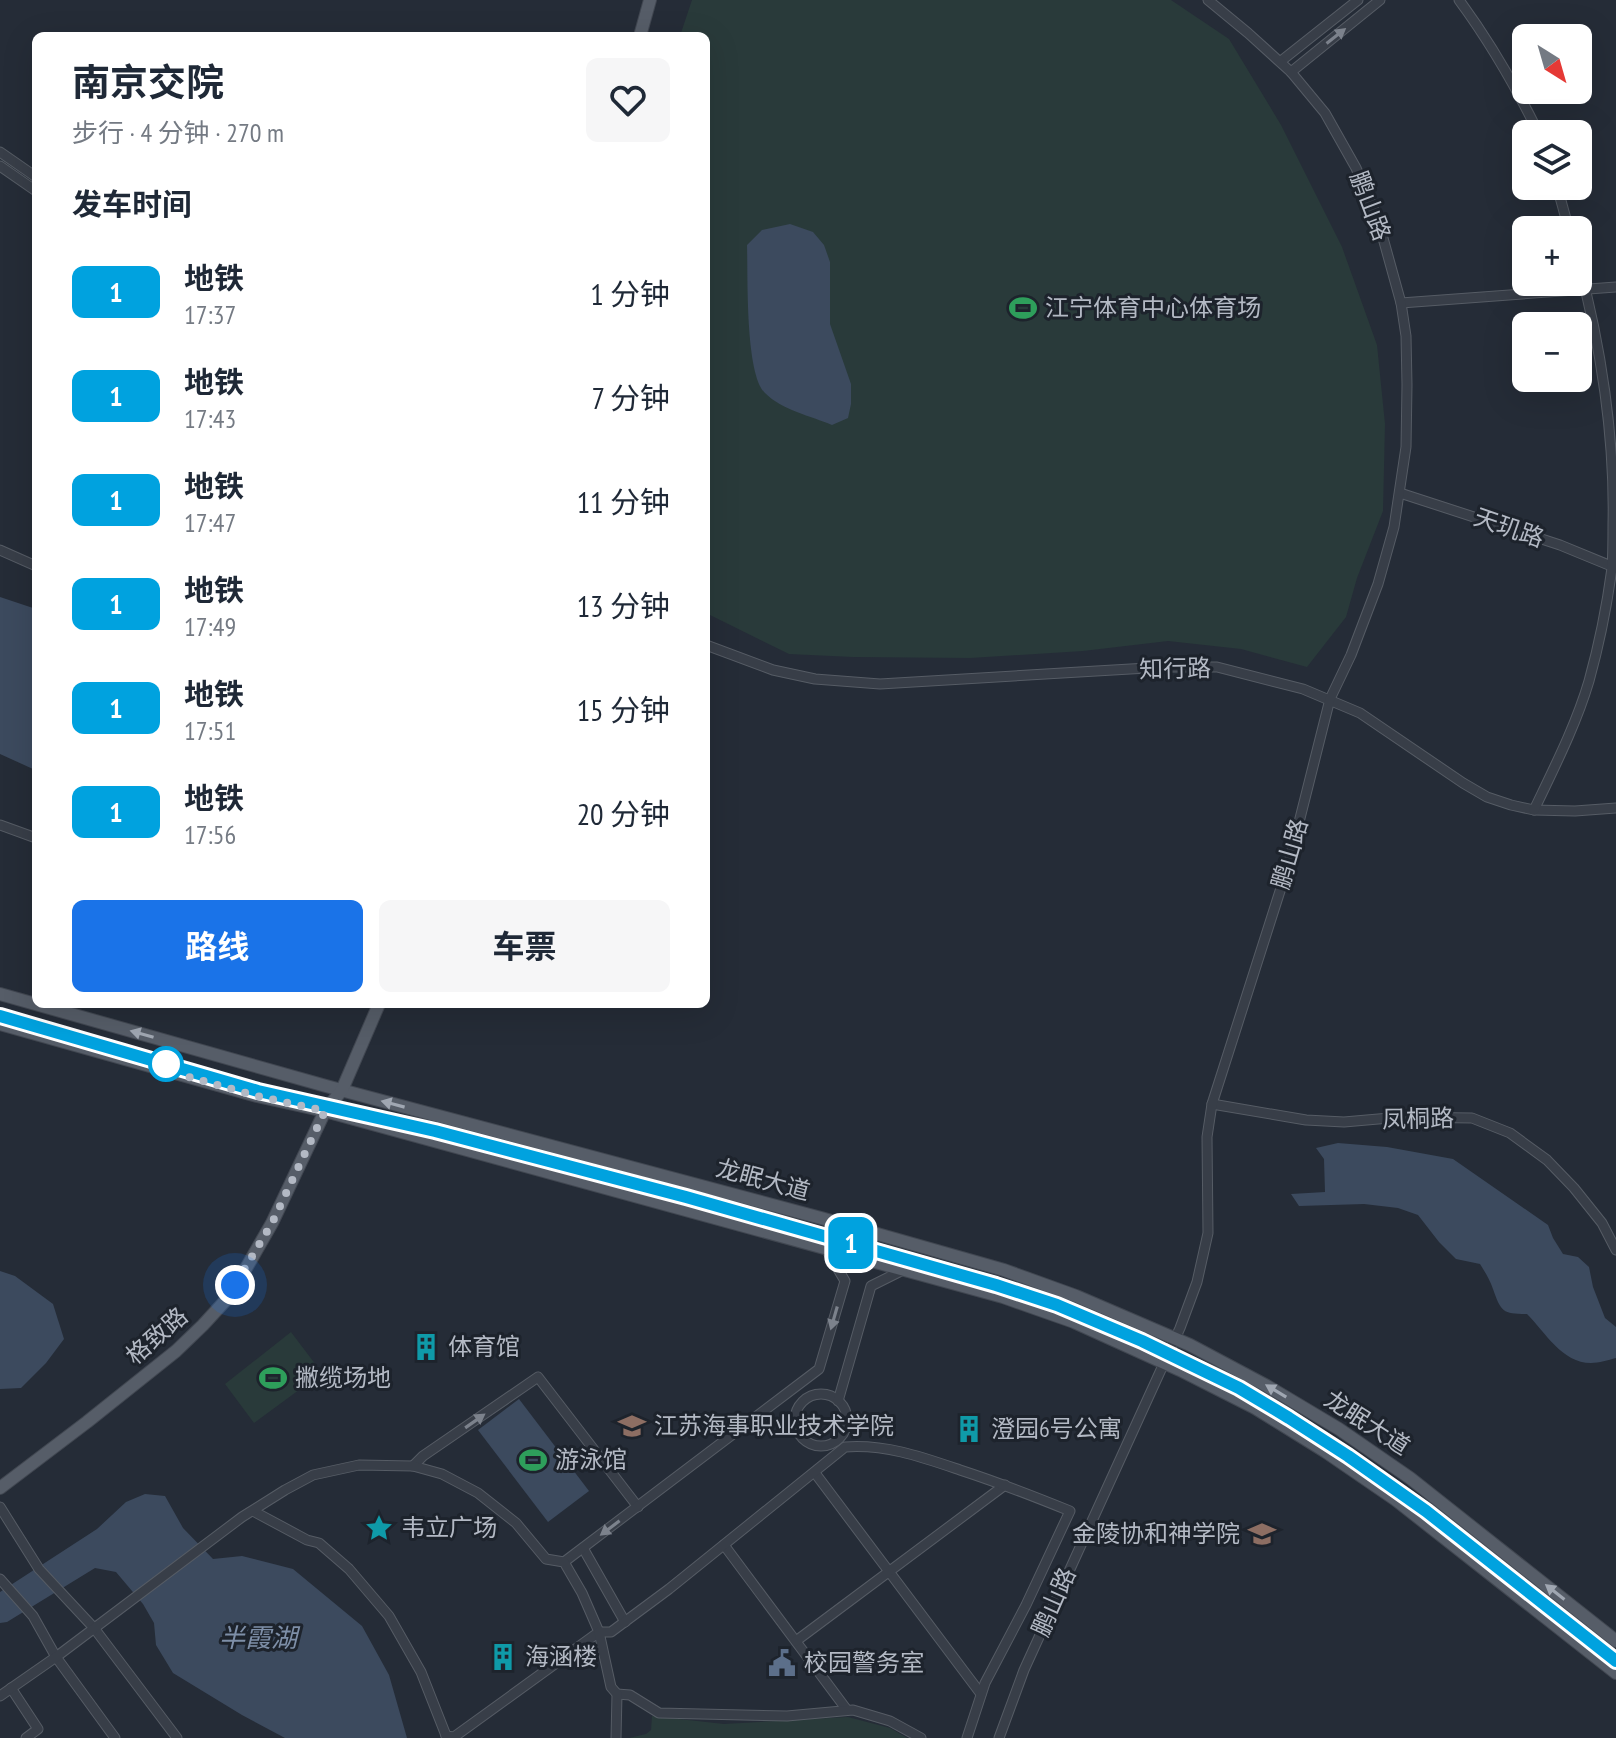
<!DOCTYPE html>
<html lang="zh">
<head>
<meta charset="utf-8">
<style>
  body { margin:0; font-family:"PT Sans Narrow","Noto Sans SC",sans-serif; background:#f6f6f7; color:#1f2937; height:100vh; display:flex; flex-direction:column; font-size:30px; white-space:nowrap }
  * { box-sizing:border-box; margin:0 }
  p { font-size:26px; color:#747a83 }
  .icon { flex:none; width:44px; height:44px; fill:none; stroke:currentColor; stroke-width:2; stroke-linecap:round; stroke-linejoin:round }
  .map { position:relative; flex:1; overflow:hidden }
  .sheet { position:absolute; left:32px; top:32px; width:678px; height:976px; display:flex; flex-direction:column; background:#fff; border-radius:12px; box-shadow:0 8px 32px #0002 }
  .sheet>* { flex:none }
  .badge { padding:0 16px; border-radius:12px; font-size:28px; line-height:52px }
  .needle { width:52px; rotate:143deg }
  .buttons { position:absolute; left:1512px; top:24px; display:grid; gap:16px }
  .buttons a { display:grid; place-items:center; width:80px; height:80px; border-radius:12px; background:#fff; box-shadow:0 8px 32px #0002; font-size:40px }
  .you { position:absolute; width:40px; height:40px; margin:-20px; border:6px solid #fff; border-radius:50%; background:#1a73e8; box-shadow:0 0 0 12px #1a73e833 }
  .map>.badge { position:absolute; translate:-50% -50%; box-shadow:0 0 0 4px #fff }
  h2 { padding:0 40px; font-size:30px; line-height:72px }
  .round { display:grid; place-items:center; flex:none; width:84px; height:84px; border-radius:12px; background:#f6f6f7 }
  .head { display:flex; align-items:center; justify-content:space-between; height:136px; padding:0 40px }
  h1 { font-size:38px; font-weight:700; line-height:60px }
  .button { display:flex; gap:16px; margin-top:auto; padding:16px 40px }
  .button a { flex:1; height:92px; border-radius:12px; background:#1a73e8; color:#fff; font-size:32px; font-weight:700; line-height:92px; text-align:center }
  .button a+a { background:#f6f6f7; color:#1f2937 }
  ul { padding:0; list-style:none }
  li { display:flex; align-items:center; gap:24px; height:104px; padding:0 40px }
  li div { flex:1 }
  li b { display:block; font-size:30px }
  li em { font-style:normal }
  li .badge { min-width:88px; font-weight:700; text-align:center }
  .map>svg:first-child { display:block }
  .green { fill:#293a3a }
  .water { fill:#3c4a5e }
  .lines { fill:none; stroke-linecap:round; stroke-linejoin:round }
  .minor-casing { stroke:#565c65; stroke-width:11 }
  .major-casing { stroke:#414751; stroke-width:14 }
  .minor { stroke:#383e48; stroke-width:9 }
  .major { stroke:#565d68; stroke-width:12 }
  .rail-casing { stroke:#5a626e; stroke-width:6 }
  .rail { stroke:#1d232c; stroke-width:3; stroke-dasharray:9; stroke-linecap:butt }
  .oneway { fill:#7c828c }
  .oneway2 { fill:#a0a7b2 }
  .line-casing { stroke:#fff; stroke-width:18 }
  .line { stroke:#00a2df; stroke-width:12 }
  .walk { stroke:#b3b9c4; stroke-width:8; stroke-dasharray:0 14.4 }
  .stop-dot { fill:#fff; stroke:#00a2df; stroke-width:4 }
  .labels { text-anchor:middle; stroke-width:6; stroke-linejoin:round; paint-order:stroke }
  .street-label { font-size:24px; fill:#b3b9c4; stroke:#1d232c }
  .poi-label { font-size:24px; fill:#b3b9c4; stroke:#1d232c; text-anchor:start }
  .water-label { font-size:26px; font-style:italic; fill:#7e8fa8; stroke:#1d232c }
</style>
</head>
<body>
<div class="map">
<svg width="1616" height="1738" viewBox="0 0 1616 1738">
  <rect width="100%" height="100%" fill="#252c37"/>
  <g class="green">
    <path d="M692,0H1171L1229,39L1281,125L1342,247L1377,345L1385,424L1383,511L1357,578L1346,617L1307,667L1241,649L1168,641L1083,651L970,658L853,657L789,654L706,613V36H680Z"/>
    <path d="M291,1332L322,1373L254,1423L225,1384Z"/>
    <path d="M652,1716L724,1724L848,1717L890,1728L907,1738H629L646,1734L651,1730Z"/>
  </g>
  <g class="water">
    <path d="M790,224L813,232L824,245L830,262V324L851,384V404L848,418L832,425C811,416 782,410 765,393C745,374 748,275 747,245L762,230Z"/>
    <path d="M0,597L36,609V767L33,769L0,754Z"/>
    <path d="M1338,1143L1387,1147L1453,1159L1548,1225L1553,1238L1563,1254L1578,1257L1589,1267L1593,1287L1605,1318L1616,1327V1358C1608,1360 1599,1363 1591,1363C1562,1363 1545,1332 1527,1314C1503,1314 1501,1312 1493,1289C1490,1280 1485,1272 1480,1264L1456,1259L1439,1242L1418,1215L1398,1208L1364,1204L1299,1206L1291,1194L1325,1192L1324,1159L1316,1148Z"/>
    <path d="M0,1271L15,1276L53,1304L64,1339L46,1363L21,1388L0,1389Z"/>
    <path d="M519,1399L589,1491L548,1522L478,1430Z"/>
    <path d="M145,1494L165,1496L183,1528L213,1559L242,1556L293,1569L362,1626L389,1675L407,1738H285L242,1715L173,1673L156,1645L154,1623L143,1604L116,1572L95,1568L7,1622L0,1623V1592L97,1529L126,1502Z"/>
  </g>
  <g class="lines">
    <g class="minor-casing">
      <g id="minor">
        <path d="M1459,0C1490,42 1516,87 1539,134"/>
        <path d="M1281,61L1358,0"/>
        <path d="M1291,72L1380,0"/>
        <path d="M0,152L36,177"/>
        <path d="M0,166L36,191"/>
        <path d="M1557,186L1569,230"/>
        <path d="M1401,303L1616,287"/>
        <path d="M1400,493L1560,545L1616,568"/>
        <path d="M0,550L36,566"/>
        <path d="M706,645L773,670L815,679L880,684L1164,667H1217L1303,689L1360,713L1463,783L1487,797L1511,805L1534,810L1575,811L1616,808"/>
        <path d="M1534,810C1554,768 1576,725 1589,681C1599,645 1607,605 1612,568C1613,554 1613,539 1613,525C1615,439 1601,345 1578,261"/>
        <path d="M0,825L36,838"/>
        <path d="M1212,1104L1306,1120L1344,1122L1401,1117L1472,1118L1510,1133L1547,1160L1574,1188L1602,1223L1616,1250"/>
        <circle cx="821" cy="1420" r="26"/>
        <path d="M838,1401L871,1286L903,1270"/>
        <path d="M413,1466L423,1456L538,1377L638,1507"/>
        <path d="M815,1473L981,1694"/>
        <path d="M0,1507L39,1569L94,1628L177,1738"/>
        <path d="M253,1511L307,1540L319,1543L349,1569L389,1616L421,1672L447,1738"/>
        <path d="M724,1545L847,1710"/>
        <path d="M583,1548L625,1622"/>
        <path d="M564,1562L819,1369L845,1281L825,1247"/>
        <path d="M0,1579L33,1616L56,1657L115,1738"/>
        <path d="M796,1641L1005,1485"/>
        <path d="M11,1688L38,1729L26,1738"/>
        <path d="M617,1694L630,1695L659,1713L787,1716L853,1710L890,1721L921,1738"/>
        <path d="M0,1696L56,1657L242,1517L285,1490L313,1475L359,1465L413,1466L442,1474L478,1493L516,1523L546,1559L564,1562L582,1593L599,1632L454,1737L446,1736"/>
        <path d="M616,1738L617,1694L611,1687L599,1632H611L669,1589L845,1447C886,1444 922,1457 960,1470C997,1482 1033,1496 1070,1511L1026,1605L985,1683L967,1738"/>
        <path d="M999,1738L1024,1670L1180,1328L1197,1282L1208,1233L1207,1137L1212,1104L1288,866L1330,699L1351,655L1378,584L1394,527L1406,447L1407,385L1406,336L1401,303L1378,220L1356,168L1325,113L1291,72L1248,33L1208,0"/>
      </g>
    </g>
    <g class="major-casing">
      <g id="major">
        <path d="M640,36L650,0"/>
        <path d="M0,994L326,1086L821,1218L1004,1270L1076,1296L1190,1345L1267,1386L1339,1429L1410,1478L1616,1641"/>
        <path d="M0,1024L257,1096L325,1111L1003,1297L1074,1322L1180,1370L1255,1408L1326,1452L1396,1500L1616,1673"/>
        <path d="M0,1488L87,1422L176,1351L203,1325L225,1301L245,1270L272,1223L325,1111L342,1090L379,1004"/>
      </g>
    </g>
    <use href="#minor" class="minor"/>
    <use href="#major" class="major"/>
    <g class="rail-casing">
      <path id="rail" d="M0,1016L258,1091L435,1131L659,1190L996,1285L1057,1305L1142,1341L1239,1388L1289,1418L1348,1456L1426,1511L1616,1661"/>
    </g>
    <use href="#rail" class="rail"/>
  </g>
  <defs><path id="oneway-solid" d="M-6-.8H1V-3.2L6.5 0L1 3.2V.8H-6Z" transform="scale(2)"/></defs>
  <g class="oneway">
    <use href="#oneway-solid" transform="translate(1336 36) rotate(-38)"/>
    <use href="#oneway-solid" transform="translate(834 1318) rotate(106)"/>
    <use href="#oneway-solid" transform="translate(475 1421) rotate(-35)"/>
    <use href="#oneway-solid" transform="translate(610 1528) rotate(143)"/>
  </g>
  <g class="oneway2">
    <use href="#oneway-solid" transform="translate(142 1034) rotate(-164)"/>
    <use href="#oneway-solid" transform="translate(393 1104) rotate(-165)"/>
    <use href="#oneway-solid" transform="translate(1276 1391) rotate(-149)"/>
    <use href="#oneway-solid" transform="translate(1555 1592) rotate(-142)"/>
  </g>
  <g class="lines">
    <g class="line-casing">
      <path id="line" d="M0,1016L258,1091L435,1131L686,1197L996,1285L1057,1305L1142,1341L1239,1388L1289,1418L1348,1456L1426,1511L1616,1661"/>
    </g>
    <use href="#line" class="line"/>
    <path class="walk" d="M166,1064L171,1072L257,1096L325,1111L272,1223L235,1285"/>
  </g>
  <defs>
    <g id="stadium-bare" transform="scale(2.16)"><path d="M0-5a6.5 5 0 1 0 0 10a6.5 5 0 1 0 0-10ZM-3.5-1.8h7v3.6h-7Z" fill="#2e9e5b" stroke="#1d232c" stroke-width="2.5" paint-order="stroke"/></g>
    <g id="building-bare" transform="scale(2.16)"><path d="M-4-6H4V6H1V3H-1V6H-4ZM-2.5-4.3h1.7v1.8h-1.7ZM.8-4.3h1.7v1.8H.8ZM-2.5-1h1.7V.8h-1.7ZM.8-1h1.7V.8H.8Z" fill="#0f9aa8" stroke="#1d232c" stroke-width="2.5" paint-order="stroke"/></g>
    <g id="university-bare" transform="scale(2.16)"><path d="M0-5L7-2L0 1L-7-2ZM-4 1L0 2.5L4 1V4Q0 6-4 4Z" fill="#8d6e63" stroke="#1d232c" stroke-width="2.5" paint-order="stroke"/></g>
    <g id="sight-bare" transform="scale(2.16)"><path d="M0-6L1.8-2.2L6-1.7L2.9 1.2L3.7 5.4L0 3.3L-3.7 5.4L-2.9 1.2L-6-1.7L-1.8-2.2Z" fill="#0f9aa8" stroke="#1d232c" stroke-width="2.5" paint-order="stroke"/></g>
    <g id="civic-bare" transform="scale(2.16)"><path d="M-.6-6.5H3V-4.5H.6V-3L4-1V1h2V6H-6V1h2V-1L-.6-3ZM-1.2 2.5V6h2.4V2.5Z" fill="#5c6f8a" stroke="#1d232c" stroke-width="2.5" paint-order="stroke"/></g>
  </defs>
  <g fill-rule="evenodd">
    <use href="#stadium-bare" x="1023" y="308"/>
    <use href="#building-bare" x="426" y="1347"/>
    <use href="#stadium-bare" x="273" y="1378"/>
    <use href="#university-bare" x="632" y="1426"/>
    <use href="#building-bare" x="969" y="1429"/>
    <use href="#stadium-bare" x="533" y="1460"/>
    <use href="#sight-bare" x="379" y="1528"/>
    <use href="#university-bare" x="1262" y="1534"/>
    <use href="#building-bare" x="503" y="1657"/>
    <use href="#civic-bare" x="782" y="1663"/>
  </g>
  <circle class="stop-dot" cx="166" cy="1064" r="16"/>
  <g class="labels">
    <g class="street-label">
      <text transform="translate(1370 206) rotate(69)" y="8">鹏山路</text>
      <text transform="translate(1509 528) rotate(19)" y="8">天玑路</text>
      <text transform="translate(1175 669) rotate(-1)" y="8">知行路</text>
      <text transform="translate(1290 854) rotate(-74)" y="8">鹏山路</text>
      <text transform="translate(1418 1119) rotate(-1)" y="8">凤桐路</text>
      <text transform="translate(763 1180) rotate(15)" y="8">龙眠大道</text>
      <text transform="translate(157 1336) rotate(-41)" y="8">格致路</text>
      <text transform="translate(1367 1423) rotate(33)" y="8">龙眠大道</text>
      <text transform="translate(1054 1602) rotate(-66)" y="8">鹏山路</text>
    </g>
    <g class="poi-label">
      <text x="1045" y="316">江宁体育中心体育场</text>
      <text x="448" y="1355">体育馆</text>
      <text x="295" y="1386">撇缆场地</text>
      <text x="654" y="1434">江苏海事职业技术学院</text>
      <text x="991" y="1437">澄园6号公寓</text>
      <text x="555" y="1468">游泳馆</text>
      <text x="401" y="1536">韦立广场</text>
      <text x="1240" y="1542" text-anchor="end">金陵协和神学院</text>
      <text x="525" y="1665">海涵楼</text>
      <text x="804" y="1671">校园警务室</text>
    </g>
    <g class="water-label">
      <text x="258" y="1647">半霞湖</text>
    </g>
  </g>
</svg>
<div class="buttons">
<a><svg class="needle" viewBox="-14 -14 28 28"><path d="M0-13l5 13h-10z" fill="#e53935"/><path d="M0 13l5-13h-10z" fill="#747a83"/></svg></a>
<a><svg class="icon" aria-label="layers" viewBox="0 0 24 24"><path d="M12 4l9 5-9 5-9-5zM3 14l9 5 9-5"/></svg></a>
<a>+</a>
<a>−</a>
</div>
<div class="you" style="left:235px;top:1285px"></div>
<b class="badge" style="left:851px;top:1243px;background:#00a2df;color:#fff">1</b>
<section class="sheet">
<div class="head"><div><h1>南京交院</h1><p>步行 · 4 分钟 · 270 m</p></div><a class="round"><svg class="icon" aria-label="heart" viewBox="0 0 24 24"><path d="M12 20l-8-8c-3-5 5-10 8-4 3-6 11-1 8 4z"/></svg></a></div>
<h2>发车时间</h2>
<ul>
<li><span class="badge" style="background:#00a2df;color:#fff">1</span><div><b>地铁</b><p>17:37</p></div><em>1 分钟</em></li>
<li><span class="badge" style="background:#00a2df;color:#fff">1</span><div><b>地铁</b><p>17:43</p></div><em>7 分钟</em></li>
<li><span class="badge" style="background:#00a2df;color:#fff">1</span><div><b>地铁</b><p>17:47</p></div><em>11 分钟</em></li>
<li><span class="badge" style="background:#00a2df;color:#fff">1</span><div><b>地铁</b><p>17:49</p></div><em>13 分钟</em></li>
<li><span class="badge" style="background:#00a2df;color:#fff">1</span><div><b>地铁</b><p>17:51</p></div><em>15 分钟</em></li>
<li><span class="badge" style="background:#00a2df;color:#fff">1</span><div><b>地铁</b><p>17:56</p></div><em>20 分钟</em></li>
</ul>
<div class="button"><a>路线</a><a>车票</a></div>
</section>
</div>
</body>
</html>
